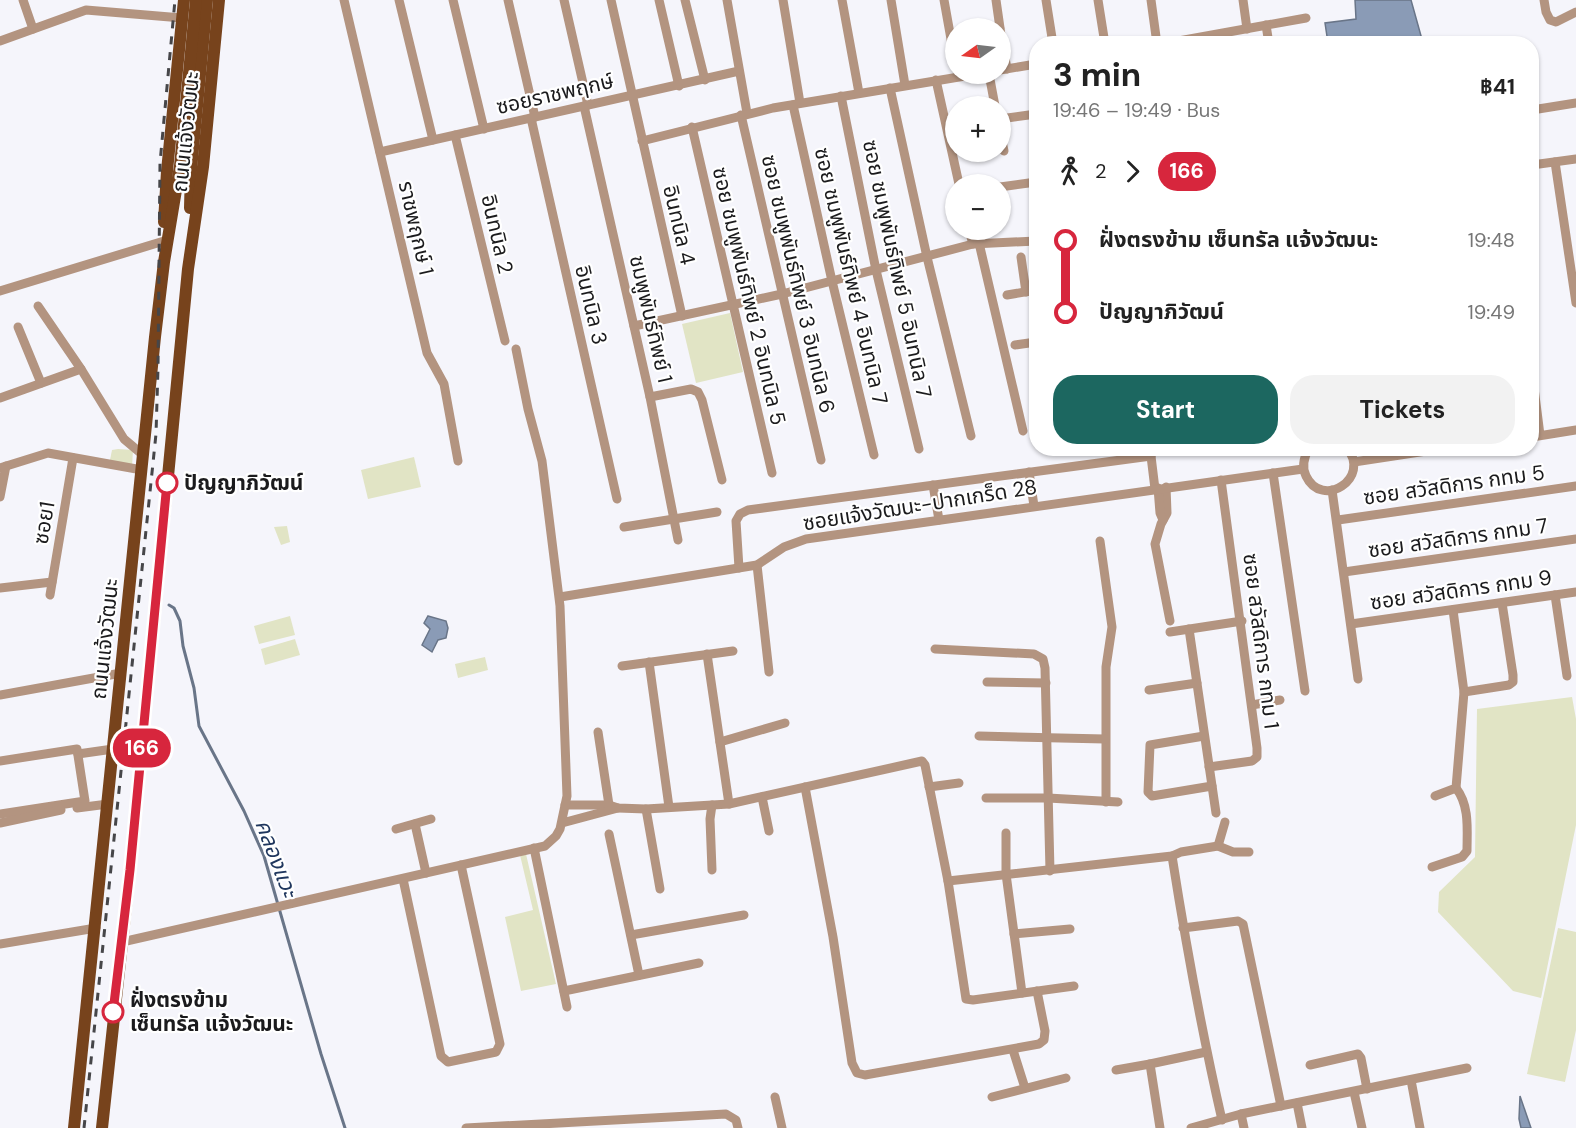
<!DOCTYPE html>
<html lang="en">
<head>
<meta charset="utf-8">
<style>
  body { margin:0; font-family:"DM Sans","Noto Sans Thai",sans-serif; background:#f2f2f2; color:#222; height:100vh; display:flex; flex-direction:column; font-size:22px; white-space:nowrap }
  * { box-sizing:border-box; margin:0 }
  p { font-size:20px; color:#767676 }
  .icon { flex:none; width:33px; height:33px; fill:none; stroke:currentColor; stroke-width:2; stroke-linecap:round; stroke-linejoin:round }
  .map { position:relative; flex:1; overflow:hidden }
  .sheet { position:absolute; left:1029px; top:36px; width:510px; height:420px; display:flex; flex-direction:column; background:#fff; border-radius:24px; box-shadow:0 2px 4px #0004 }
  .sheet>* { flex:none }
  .badge { padding:0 12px; border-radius:20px; font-size:21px; line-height:39px }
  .needle { width:39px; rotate:256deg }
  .buttons { position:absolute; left:945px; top:18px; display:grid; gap:12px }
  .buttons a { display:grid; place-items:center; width:66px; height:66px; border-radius:50%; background:#fff; box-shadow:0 2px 4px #0004; font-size:30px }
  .map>.badge { position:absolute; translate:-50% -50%; box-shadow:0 0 0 3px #fff }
  .legs { display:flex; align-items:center; gap:9px; height:66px; padding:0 24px; font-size:20px }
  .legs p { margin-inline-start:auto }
  .headline { display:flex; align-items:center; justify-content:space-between; height:102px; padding:0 24px }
  h1 { font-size:33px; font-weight:700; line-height:45px }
  .primary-button { display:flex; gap:12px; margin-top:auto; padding:12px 24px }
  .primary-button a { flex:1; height:69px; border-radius:24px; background:#1c6760; color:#fff; font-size:24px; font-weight:700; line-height:69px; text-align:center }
  .primary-button a+a { background:#f2f2f2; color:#222 }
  ul { padding:0 24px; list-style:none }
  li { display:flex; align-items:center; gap:21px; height:72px; font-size:22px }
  li i { display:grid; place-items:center; width:9px; height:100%; margin:0 8px; background:currentColor }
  li i::after { content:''; width:15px; height:15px; margin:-8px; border:4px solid; border-radius:50%; background:#fff }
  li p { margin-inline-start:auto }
  li:first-child i { background:linear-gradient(#0000 50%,currentColor 0) }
  li:last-child i { background:linear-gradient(currentColor 50%,#0000 0) }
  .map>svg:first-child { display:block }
  .green { fill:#e1e4c5 }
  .water { fill:#8a9bb6; stroke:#697588; stroke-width:1.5 }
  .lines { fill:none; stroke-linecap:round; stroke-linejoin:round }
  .stream { stroke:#697588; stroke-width:3 }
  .minor { stroke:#b39480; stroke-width:9 }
  .major { stroke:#77431c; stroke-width:12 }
  .rail { stroke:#464649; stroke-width:3; stroke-dasharray:8 8; stroke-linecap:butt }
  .line-1-casing { stroke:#fff; stroke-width:14 }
  .line-1 { stroke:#d7263d; stroke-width:9 }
  .stop-1-dot { fill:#fff; stroke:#d7263d; stroke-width:3 }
  .labels { text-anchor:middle; stroke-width:4.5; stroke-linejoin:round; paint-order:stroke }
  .street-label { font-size:21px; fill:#1b1b1d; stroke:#fff }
  .stop-label { font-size:21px; font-weight:bold; fill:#1b1b1d; stroke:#fff; text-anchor:start }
  .water-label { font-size:22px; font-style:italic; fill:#20375e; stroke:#fff }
</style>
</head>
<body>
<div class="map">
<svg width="1576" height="1128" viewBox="0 0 1576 1128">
  <rect width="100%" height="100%" fill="#f5f5fb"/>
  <g class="green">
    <path d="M730,313L743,372L696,383L682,324Z"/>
    <path d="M118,449L133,450L132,467L110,460L112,450Z"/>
    <path d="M414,457L421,487L368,499L361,470Z"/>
    <path d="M287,526L290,542L281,545L274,527Z"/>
    <path d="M290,616L295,635L259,644L254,626Z"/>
    <path d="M295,639L300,655L265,665L261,649Z"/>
    <path d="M485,657L488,670L458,678L455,664Z"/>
    <path d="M1572,697L1576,719V825L1541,998L1513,991L1438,912L1439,892L1475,857L1477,709Z"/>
    <path d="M526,854L556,984L521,991L505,917L533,910L520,855Z"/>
    <path d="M1558,928L1576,932V1030L1565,1082L1527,1074Z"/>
  </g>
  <g class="water">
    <path d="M1355,0H1411L1423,43H1328L1325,23L1356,19Z"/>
    <path d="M428,616L446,621L448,628L446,638L438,640L432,652L422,645L430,629L424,623Z"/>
    <path d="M1520,1096L1531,1128H1521L1519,1119Z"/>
  </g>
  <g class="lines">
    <path class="stream" d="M169,605L174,608L180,621L183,646L194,688L199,726L244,811L264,856L321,1054L345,1128"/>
    <g class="minor">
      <path d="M23,0L33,29"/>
      <path d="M344,0L427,353L444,384L458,461"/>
      <path d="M399,0L433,140"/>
      <path d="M453,0L484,129"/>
      <path d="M508,0L535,117"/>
      <path d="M564,0L588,105"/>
      <path d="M611,0L682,316"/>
      <path d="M659,0L679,86"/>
      <path d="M685,0L705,80"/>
      <path d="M727,0L747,113"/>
      <path d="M783,0L800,103"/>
      <path d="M842,0L859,93"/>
      <path d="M891,0L905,85"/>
      <path d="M944,0L956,67"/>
      <path d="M996,0L1000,28"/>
      <path d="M1046,0L1053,44"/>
      <path d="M1098,0L1105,44"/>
      <path d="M1151,0L1157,44"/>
      <path d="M1243,0L1247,29"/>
      <path d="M1544,0L1546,12L1550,20L1556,22L1576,12"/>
      <path d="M1266,25L1269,44"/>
      <path d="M1000,29L1007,69"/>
      <path d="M0,41L86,10L182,18"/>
      <path d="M1162,44L1306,18"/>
      <path d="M1000,70L1036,64"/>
      <path d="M989,74L995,106"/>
      <path d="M936,80L959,184"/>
      <path d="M890,88L927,257L971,436"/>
      <path d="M841,96L876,270L919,449"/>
      <path d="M793,105L832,281L874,455"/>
      <path d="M584,106L650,397L678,540"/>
      <path d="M1532,110L1576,103"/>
      <path d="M741,115L821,460"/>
      <path d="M531,118L617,499"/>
      <path d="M1000,119L1036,114"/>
      <path d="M692,127L772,473"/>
      <path d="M1000,132L1004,151"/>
      <path d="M455,135L505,341"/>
      <path d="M642,141L773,108L977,74"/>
      <path d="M380,152L739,71"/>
      <path d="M1555,162L1576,303"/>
      <path d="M1532,165L1576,159"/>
      <path d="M1000,187L1036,182"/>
      <path d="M969,230L973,244"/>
      <path d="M979,243L1023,431"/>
      <path d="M1021,257L1026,292"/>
      <path d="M0,291L164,241"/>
      <path d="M1007,295L1036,290"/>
      <path d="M38,306L81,369"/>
      <path d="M634,326L782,294L973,244L1036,241"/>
      <path d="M18,327L41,383"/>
      <path d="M1015,345L1036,342"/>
      <path d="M1532,372L1540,435"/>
      <path d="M650,397L691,389L698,392L702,400L722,480"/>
      <path d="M0,398L81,369L124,439L143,455"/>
      <path d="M1532,437L1576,430"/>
      <path d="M1150,448L1155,489"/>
      <path d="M1309,448C1304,457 1301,466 1306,476C1322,510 1372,478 1347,448"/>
      <path d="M1354,462L1446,448"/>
      <path d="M0,468L48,453L142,470"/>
      <path d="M1029,472L1034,506"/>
      <path d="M1273,473L1305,691"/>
      <path d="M933,485L939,520"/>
      <path d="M1166,487L1167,513L1161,524L1155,544L1170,621"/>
      <path d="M1158,488L1160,513L1163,520"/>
      <path d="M1332,490L1358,679"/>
      <path d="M0,497L6,466"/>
      <path d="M1338,520L1576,486"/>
      <path d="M624,527L717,512"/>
      <path d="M1100,541L1112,627L1106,667V802"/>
      <path d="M757,565L769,672"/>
      <path d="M739,568L736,521L740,514L748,510L1151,456"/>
      <path d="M1344,572L1576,539"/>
      <path d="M0,588L52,582"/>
      <path d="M50,595L73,458"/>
      <path d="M1555,595L1567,676"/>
      <path d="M560,597L757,565L784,547L806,539L1303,469"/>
      <path d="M1351,624L1576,592"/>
      <path d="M1189,629L1216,813"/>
      <path d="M1170,632L1242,621"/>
      <path d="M935,649L1034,654L1043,659L1045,668L1050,871"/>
      <path d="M707,654L729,804"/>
      <path d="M649,662L669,807"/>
      <path d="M622,666L733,651"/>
      <path d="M987,682L1046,683"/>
      <path d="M1149,690L1197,683"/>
      <path d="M1464,692L1509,685L1513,682V675L1502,603"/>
      <path d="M0,695L121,673"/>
      <path d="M1252,705L1280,700"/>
      <path d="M598,732L609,805"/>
      <path d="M979,736L1105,739"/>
      <path d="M1204,736L1150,745L1148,792L1152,796L1212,786"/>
      <path d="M720,742L785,723"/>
      <path d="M78,754L113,749"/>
      <path d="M0,761L77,749L85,801L0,814"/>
      <path d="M1209,767L1252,761L1257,757V748L1221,480"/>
      <path d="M805,787L833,937L852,1063L857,1073L865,1075L1039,1044L1044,1040L1045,1031L1037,991"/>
      <path d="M929,787L959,783"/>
      <path d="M1435,796L1456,788L1464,692L1453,610"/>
      <path d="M762,797L769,831"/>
      <path d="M986,798H1048L1118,802"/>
      <path d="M565,805H609L618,808L646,809L729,804L922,761L925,765L948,881L966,999L973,1000L1074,986"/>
      <path d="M712,805L710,819L712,870"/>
      <path d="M77,808L108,804"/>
      <path d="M646,809L660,889"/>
      <path d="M0,823L61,810"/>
      <path d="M562,823L618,808"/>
      <path d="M415,824L426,873"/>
      <path d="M396,829L431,819"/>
      <path d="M1006,833V874L1022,993"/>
      <path d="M609,834L639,975"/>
      <path d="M1218,846L1225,822"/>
      <path d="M534,848L567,1007"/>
      <path d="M1172,856C1186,945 1202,1033 1222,1120"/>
      <path d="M1432,867L1462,857L1467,851C1467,830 1470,806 1456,788"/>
      <path d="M403,879L441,1056L448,1062L496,1052L500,1044L461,865"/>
      <path d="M948,881L1172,856L1181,852L1218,846L1233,852H1249"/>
      <path d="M1183,928L1238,921L1243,924L1281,1106"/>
      <path d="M1014,934L1070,929"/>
      <path d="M631,935L744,915"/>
      <path d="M122,942L545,846L556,836L560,829L567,796L560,606L542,461L528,409L516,349"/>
      <path d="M0,944L96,928"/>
      <path d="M564,991L699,963"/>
      <path d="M1013,1050L1025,1088"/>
      <path d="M1310,1065L1358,1054L1361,1058L1367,1089"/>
      <path d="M1116,1070L1150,1064"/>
      <path d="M1411,1080L1420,1128"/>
      <path d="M1354,1092L1362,1128"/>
      <path d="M775,1097L782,1128"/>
      <path d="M992,1097L1066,1078"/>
      <path d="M1297,1103L1302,1128"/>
      <path d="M1241,1114L1244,1128"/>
      <path d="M466,1128L726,1114L736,1120L738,1128"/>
      <path d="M1160,1128L1150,1064L1206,1052"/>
      <path d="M1191,1128L1241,1114L1467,1068"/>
    </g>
    <g class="major">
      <path d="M190,208L191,170L207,0"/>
      <path d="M164,222L167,171L184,0"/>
      <path d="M74,1128L155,337L164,262L180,166L196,0"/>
      <path d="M102,1128L130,870L188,269L203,167L219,0"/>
    </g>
    <path class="rail" d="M84,1128L156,434L158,368L160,163L175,0"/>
  </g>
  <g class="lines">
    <g class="line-1-casing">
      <path id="line-1" d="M113,1012L130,870L167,483"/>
    </g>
    <use href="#line-1" class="line-1"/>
  </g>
  <g class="stop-1-dot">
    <circle cx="167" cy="483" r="10"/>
    <circle cx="113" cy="1012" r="10"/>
  </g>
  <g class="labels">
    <g class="street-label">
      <text transform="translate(555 94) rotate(-13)" y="7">ซอยราชพฤกษ์</text>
      <text transform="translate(186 132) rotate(-84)" y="7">ถนนแจ้งวัฒนะ</text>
      <text transform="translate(679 225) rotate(77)" y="7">อินทนิล 4</text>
      <text transform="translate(416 228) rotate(77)" y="7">ราชพฤกษ์ 1</text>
      <text transform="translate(497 234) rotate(77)" y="7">อินทนิล 2</text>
      <text transform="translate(897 269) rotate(78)" y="7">ซอย ชมพูพันธ์ทิพย์ 5 อินทนิล 7</text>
      <text transform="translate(851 276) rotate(77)" y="7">ซอย ชมพูพันธ์ทิพย์ 4 อินทนิล 7</text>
      <text transform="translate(798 284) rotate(77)" y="7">ซอย ชมพูพันธ์ทิพย์ 3 อินทนิล 6</text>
      <text transform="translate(749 296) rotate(77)" y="7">ซอย ชมพูพันธ์ทิพย์ 2 อินทนิล 5</text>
      <text transform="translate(591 305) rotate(77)" y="7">อินทนิล 3</text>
      <text transform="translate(651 319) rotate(77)" y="7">ชมพูพันธ์ทิพย์ 1</text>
      <text transform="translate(1454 485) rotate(-8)" y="7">ซอย สวัสดิการ กทม 5</text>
      <text transform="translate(920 505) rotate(-9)" y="7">ซอยแจ้งวัฒนะ-ปากเกร็ด 28</text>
      <text transform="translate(44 523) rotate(-80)" y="7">ซอย1</text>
      <text transform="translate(1458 538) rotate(-8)" y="7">ซอย สวัสดิการ กทม 7</text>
      <text transform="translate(1461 590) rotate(-8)" y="7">ซอย สวัสดิการ กทม 9</text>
      <text transform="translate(105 639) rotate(-84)" y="7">ถนนแจ้งวัฒนะ</text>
      <text transform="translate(1261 641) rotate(83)" y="7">ซอย สวัสดิการ กทม 1</text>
    </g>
    <g class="stop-label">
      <text x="184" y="490">ปัญญาภิวัฒน์</text>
      <text x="130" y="1007">ฝั่งตรงข้าม<tspan x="130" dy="24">เซ็นทรัล แจ้งวัฒนะ</tspan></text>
    </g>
    <g class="water-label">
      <text transform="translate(277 858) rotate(69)" y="8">คลองแวะ</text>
    </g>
  </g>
</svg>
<div class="buttons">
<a><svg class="needle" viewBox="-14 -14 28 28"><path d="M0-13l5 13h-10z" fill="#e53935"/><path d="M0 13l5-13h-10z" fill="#767676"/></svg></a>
<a>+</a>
<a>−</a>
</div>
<b class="badge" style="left:142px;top:748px;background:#d7263d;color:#fff">166</b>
<section class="sheet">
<div class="headline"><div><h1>3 min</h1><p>19:46 – 19:49 · Bus</p></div><b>฿41</b></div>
<div class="legs"><svg class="icon" aria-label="walk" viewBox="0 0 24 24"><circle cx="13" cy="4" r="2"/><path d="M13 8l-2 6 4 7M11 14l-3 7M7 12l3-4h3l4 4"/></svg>2<svg class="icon" aria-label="forward" viewBox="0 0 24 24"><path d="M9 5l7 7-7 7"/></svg><b class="badge" style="background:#d7263d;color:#fff">166</b></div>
<ul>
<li><i style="color:#d7263d"></i><b>ฝั่งตรงข้าม เซ็นทรัล แจ้งวัฒนะ</b><p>19:48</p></li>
<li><i style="color:#d7263d"></i><b>ปัญญาภิวัฒน์</b><p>19:49</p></li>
</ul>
<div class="primary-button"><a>Start</a><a>Tickets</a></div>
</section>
</div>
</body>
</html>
